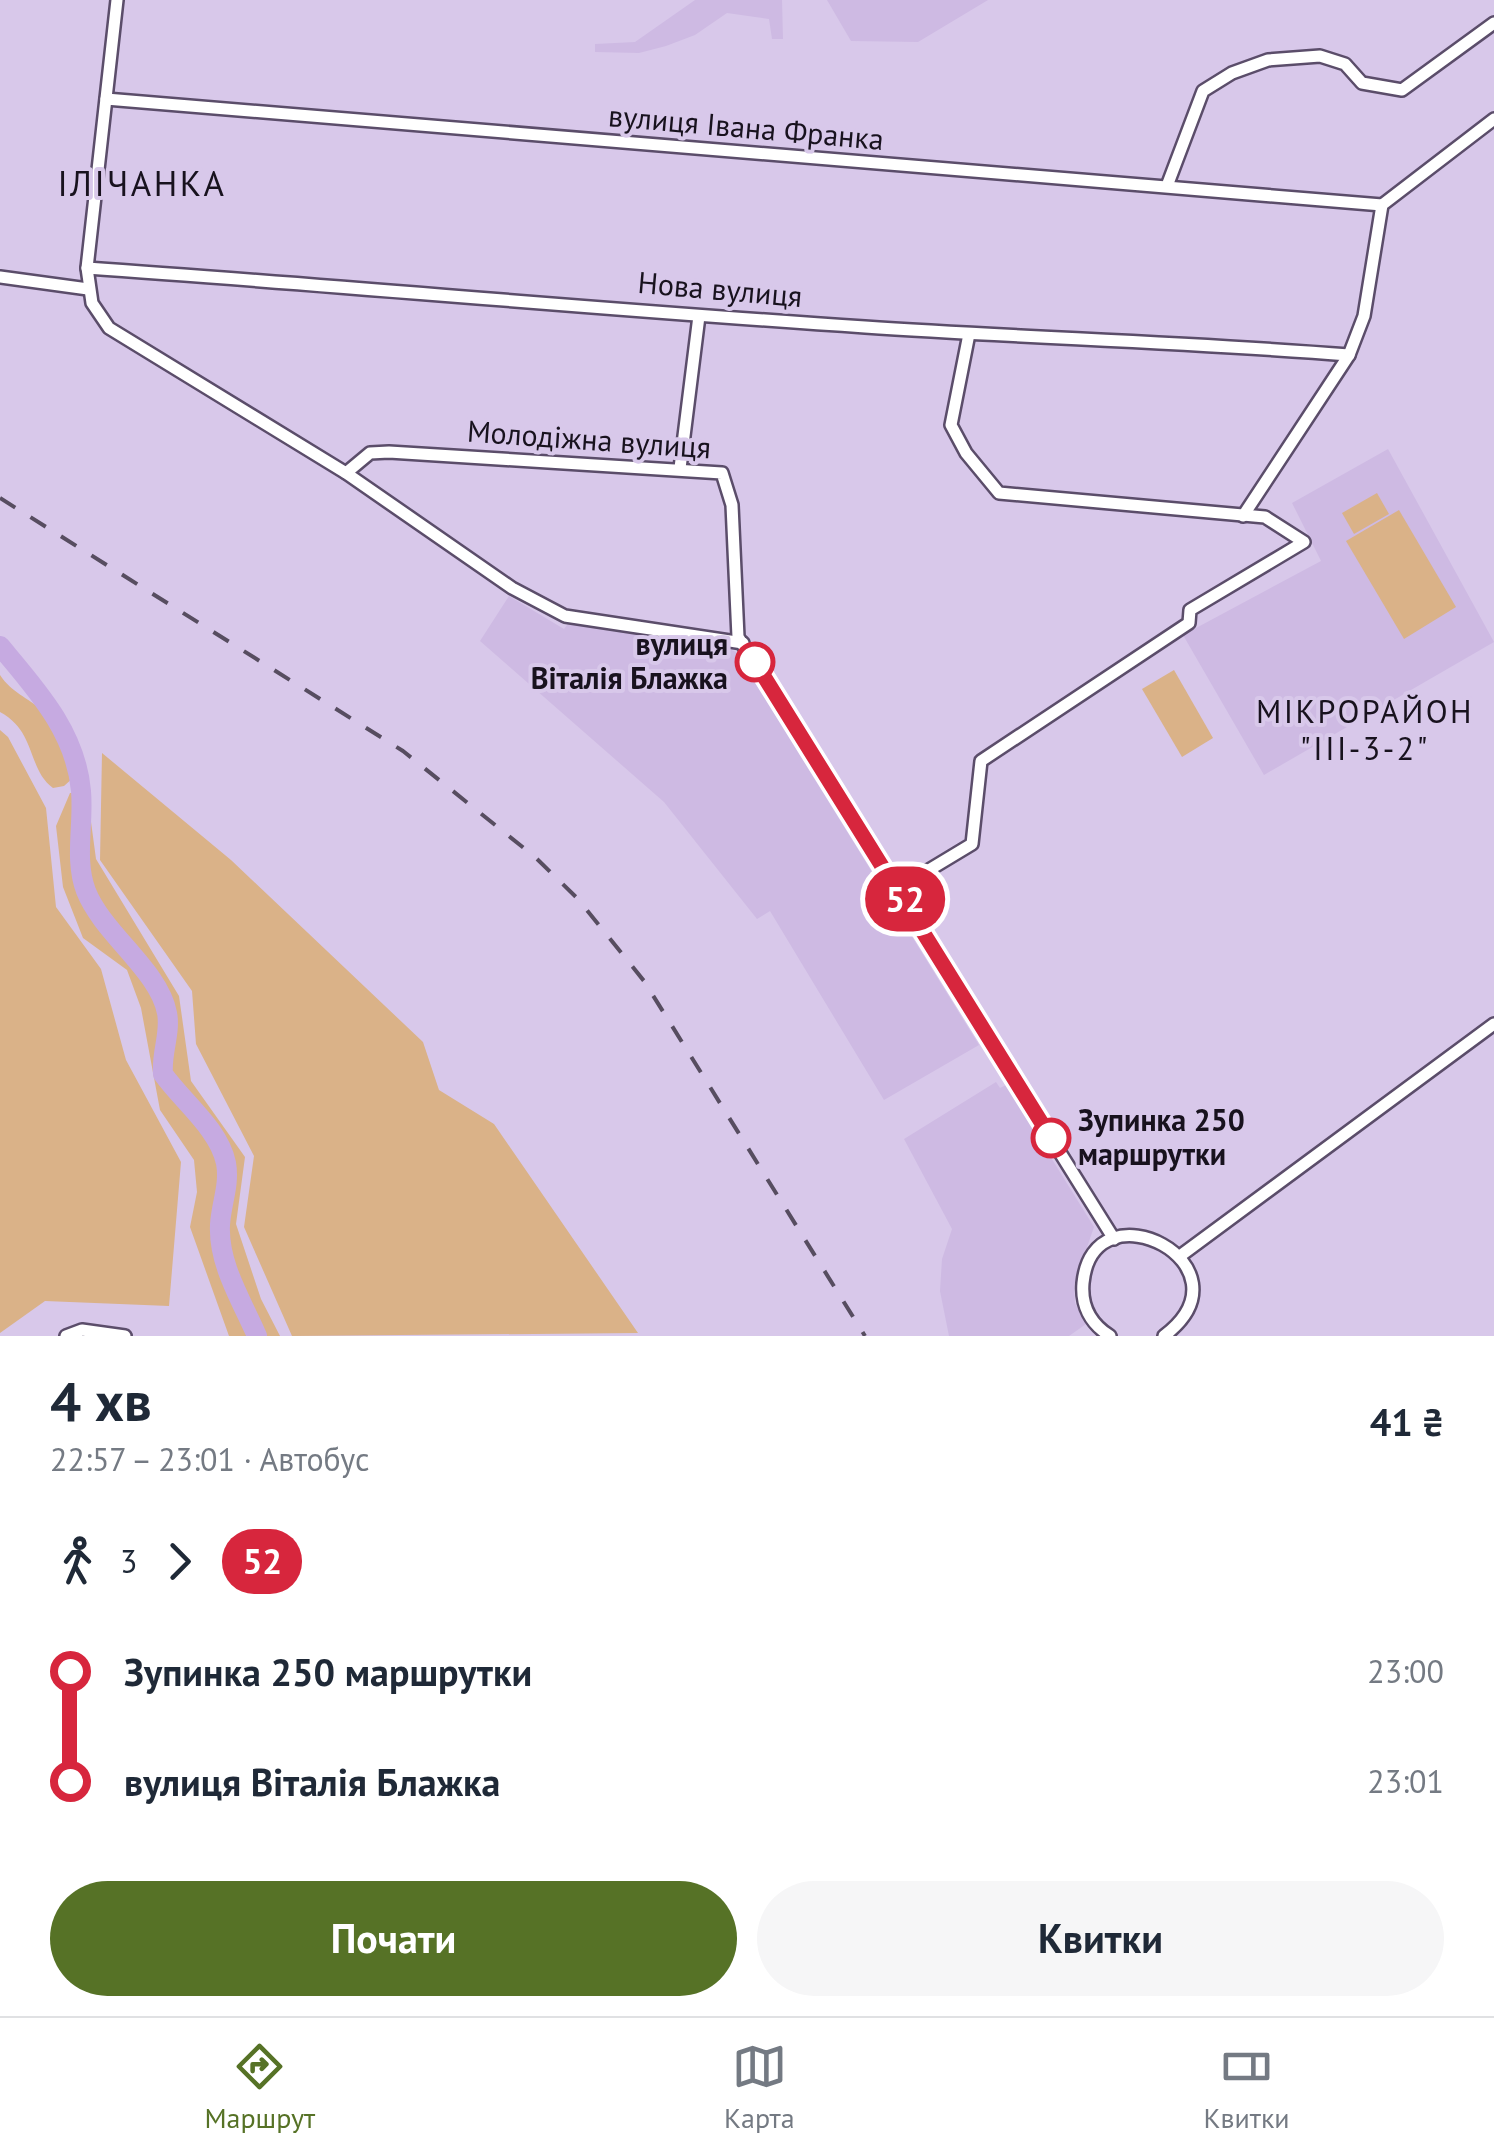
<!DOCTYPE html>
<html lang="uk">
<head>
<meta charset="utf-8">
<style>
  body { margin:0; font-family:"PT Sans",sans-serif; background:#f6f6f7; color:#1f2937; height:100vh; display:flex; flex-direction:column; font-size:38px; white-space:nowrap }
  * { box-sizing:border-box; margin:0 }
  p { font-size:32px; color:#747a83 }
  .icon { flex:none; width:55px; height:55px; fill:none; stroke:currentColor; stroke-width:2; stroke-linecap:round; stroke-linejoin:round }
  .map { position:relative; height:1336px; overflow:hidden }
  .details { display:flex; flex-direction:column; background:#fff; flex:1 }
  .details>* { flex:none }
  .badge { padding:0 20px; border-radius:32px; font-size:35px; line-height:65px }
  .map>.badge { position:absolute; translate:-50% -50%; box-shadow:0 0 0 5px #fff }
  .legs { display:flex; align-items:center; gap:15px; height:110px; padding:0 50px; font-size:32px }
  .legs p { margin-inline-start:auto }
  .overview { display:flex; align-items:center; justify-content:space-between; height:170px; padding:0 50px }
  h1 { font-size:55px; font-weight:700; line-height:75px }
  .button { display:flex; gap:20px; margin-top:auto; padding:20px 50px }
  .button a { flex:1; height:115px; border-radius:60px; background:#567226; color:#fff; font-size:40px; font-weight:700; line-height:115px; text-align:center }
  .button a+a { background:#f6f6f7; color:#1f2937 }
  ul { padding:0 50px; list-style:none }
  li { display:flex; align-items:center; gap:35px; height:110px; font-size:38px }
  li i { display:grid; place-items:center; width:15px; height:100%; margin:0 12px; background:currentColor }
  li i::after { content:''; width:25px; height:25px; margin:-12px; border:8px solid; border-radius:50%; background:#fff }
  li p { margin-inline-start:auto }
  li:first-child i { background:linear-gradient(#0000 50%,currentColor 0) }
  li:last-child i { background:linear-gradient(currentColor 50%,#0000 0) }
  .menu { display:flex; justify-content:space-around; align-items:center; height:140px; border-top:2px solid #e0e1e3; background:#fff; font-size:28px; color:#747a83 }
  .menu a { display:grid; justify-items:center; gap:5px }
  .menu .on { color:#567226 }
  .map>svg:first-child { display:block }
  .built { fill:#cebae3 }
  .green { fill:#dab288 }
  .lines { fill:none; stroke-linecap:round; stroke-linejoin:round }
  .river { stroke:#c6aae1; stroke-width:20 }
  .minor-casing { stroke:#5b4d6a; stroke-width:16 }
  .minor { stroke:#fff; stroke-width:11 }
  .rail { stroke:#574d60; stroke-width:4; stroke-dasharray:18 18; stroke-linecap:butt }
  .line-1-casing { stroke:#fff; stroke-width:22 }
  .line-1 { stroke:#d7263d; stroke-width:15 }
  .stop-1-dot { fill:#fff; stroke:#d7263d; stroke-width:5 }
  .labels { text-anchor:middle; stroke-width:8; stroke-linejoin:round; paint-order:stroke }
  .street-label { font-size:30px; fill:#18121e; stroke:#d8c8ea }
  .stop-label { font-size:30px; font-weight:bold; fill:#18121e; stroke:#d8c8ea; text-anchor:end }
  .neighbourhood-label { font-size:32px; letter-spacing:2.5px; fill:#18121e; stroke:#d8c8ea }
  .quarter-label { font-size:35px; letter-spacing:2.5px; fill:#18121e; stroke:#d8c8ea }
</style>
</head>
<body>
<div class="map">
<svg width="1494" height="1336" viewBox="0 0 1494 1336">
  <rect width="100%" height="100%" fill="#d8c8ea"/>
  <g class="built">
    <path d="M695,0H782L783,39H772L769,19L727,13L695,35L666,46L639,53L595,52V44L635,42Z"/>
    <path d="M827,0H988L918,42L851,41Z"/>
    <path d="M1388,449L1494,642L1264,775L1183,635L1321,561L1292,503Z"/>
    <path d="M509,596L564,629L570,621L718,644L736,652L979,1045L884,1100L770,911L757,919L664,802L480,641Z"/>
    <path d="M996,1082L1000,1088L1006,1085L1094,1227L1074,1285L1075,1303L1086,1324L1069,1336H949L940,1291L942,1259L952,1229L904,1139Z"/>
  </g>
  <g class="green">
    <path d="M1377,493L1389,514L1354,534L1342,513Z"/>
    <path d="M1399,510L1456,607L1404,639L1346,541Z"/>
    <path d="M1174,670L1213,738L1182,757L1142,689Z"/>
    <path d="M0,675C12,693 27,697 43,711C58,723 69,758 74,777L64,786L53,788C27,769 37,732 0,712Z"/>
    <path d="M0,730L8,737L46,808L56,907L101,969L126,1060L181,1162L169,1306L45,1301L0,1333Z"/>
    <path d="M102,753L231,860L423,1042L439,1090L494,1124L638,1333L292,1336L244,1227L254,1156L196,1044L192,991L100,860Z"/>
    <path d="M87,792L96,859L179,996L191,1081L245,1157L236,1224L261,1299L280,1336H229L190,1227L197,1192L194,1160L160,1110L141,1008L127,970L83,938L63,887L56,826L70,793Z"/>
  </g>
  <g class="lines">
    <path class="river" d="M0,646C36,689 76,732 81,791C84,824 74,860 86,891C103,934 159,970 167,1013C171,1033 161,1053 163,1074C183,1102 219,1129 226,1163C230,1185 221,1204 220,1225C218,1264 242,1301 257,1336"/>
    <g class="minor-casing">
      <g id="minor">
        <path d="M117,0L87,268L92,303L109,328L346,473L512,588L565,616L743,643"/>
        <path d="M106,99L1382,205"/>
        <path d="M1167,186L1203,91L1232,73L1268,60L1320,56L1345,64L1362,83L1402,90L1494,23"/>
        <path d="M87,268C346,286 606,310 865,327C1026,338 1188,342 1349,355"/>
        <path d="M0,277L88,289"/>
        <path d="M680,468L699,316"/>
        <path d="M346,473L370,453L389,452L722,473L732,505L738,637L1114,1239"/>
        <path d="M1243,516L1349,355L1364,316L1382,205L1494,119"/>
        <path d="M899,888L972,844L981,761L1189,623L1190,610L1304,542L1265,517L999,493L966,453L951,425L969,334"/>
        <path d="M1180,1256L1494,1024"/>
        <path d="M66,1336L82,1330L125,1336"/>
        <path d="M1110,1336C1091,1324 1081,1306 1083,1283C1093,1181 1258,1265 1164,1336"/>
      </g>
    </g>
    <use href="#minor" class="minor"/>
    <path class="rail" d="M0,498L403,751L535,857L577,898L644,981L865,1336"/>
  </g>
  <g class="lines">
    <g class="line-1-casing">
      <path id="line-1" d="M755,662L1051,1138"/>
    </g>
    <use href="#line-1" class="line-1"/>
  </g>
  <g class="stop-1-dot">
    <circle cx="755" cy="662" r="18"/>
    <circle cx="1051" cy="1138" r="18"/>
  </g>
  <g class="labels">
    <g class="street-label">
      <text transform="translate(746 128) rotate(5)" y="10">вулиця Івана Франка</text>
      <text transform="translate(720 290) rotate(5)" y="10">Нова вулиця</text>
      <text transform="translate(589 440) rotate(4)" y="10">Молодіжна вулиця</text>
    </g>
    <g class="stop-label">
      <text x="728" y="655">вулиця<tspan x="728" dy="34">Віталія Блажка</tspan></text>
      <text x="1078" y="1131" text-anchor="start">Зупинка 250<tspan x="1078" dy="34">маршрутки</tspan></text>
    </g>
    <g class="neighbourhood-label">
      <text x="1365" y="723">МІКРОРАЙОН<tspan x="1365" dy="37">"ІІІ-3-2"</tspan></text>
    </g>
    <g class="quarter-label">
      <text x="142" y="196">ІЛІЧАНКА</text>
    </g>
  </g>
</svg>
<b class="badge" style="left:905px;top:899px;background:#d7263d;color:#fff">52</b>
</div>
<section class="details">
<div class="overview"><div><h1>4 хв</h1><p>22:57 – 23:01 · Автобус</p></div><b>41 ₴</b></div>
<div class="legs"><svg class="icon" aria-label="walk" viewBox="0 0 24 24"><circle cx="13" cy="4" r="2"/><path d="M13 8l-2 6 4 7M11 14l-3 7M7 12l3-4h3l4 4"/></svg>3<svg class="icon" aria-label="forward" viewBox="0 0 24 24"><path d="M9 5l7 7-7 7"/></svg><b class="badge" style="background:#d7263d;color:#fff">52</b></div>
<ul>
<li><i style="color:#d7263d"></i><b>Зупинка 250 маршрутки</b><p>23:00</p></li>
<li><i style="color:#d7263d"></i><b>вулиця Віталія Блажка</b><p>23:01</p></li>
</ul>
<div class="button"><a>Почати</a><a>Квитки</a></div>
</section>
<nav class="menu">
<a class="on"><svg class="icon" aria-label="directions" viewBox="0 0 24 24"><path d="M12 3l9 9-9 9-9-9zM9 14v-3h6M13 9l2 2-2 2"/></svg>Маршрут</a>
<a><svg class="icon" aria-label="map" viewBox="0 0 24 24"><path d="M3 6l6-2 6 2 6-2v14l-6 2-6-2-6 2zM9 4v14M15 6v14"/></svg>Карта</a>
<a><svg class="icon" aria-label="tickets" viewBox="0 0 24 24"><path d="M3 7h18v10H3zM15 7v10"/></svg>Квитки</a>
</nav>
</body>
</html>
